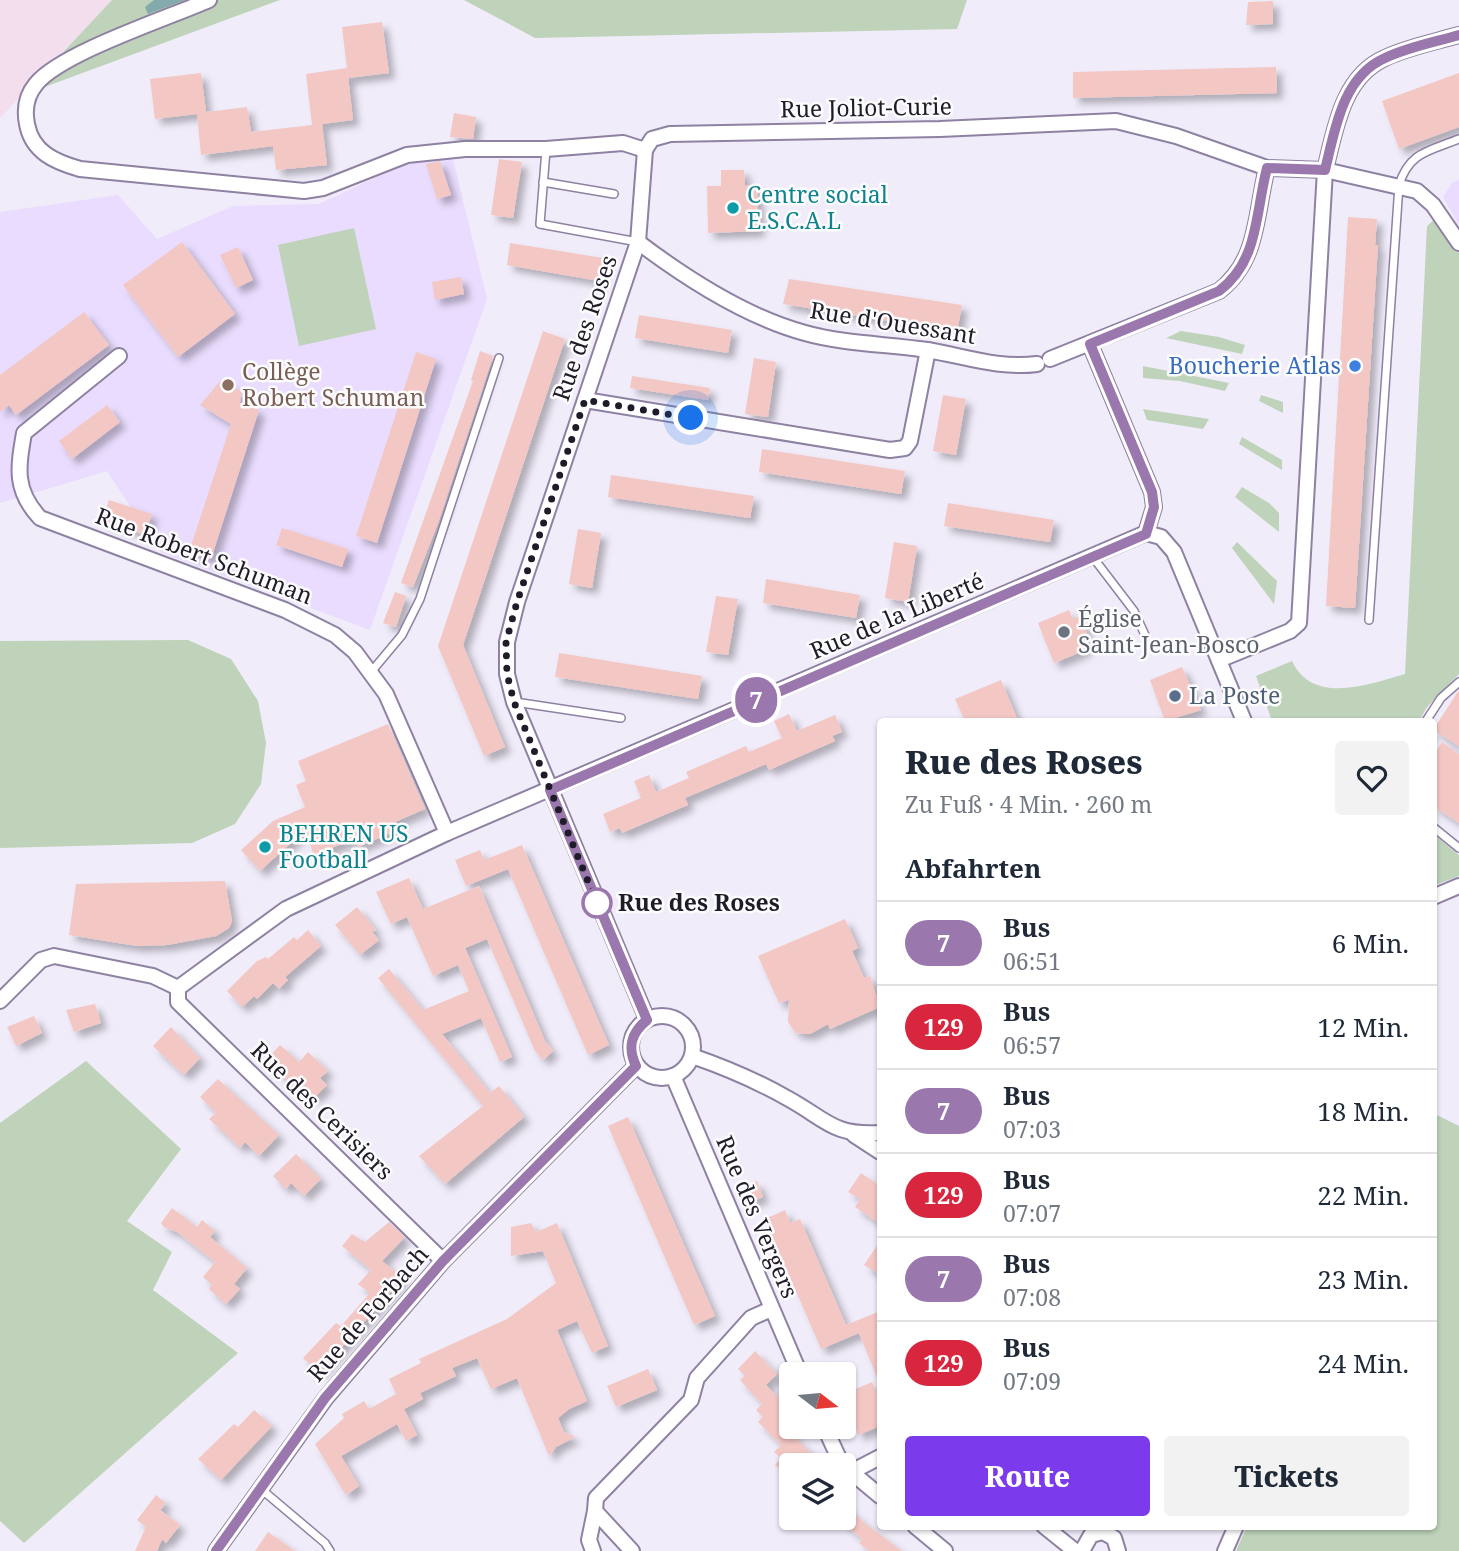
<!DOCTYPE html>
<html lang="de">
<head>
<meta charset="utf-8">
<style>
  body { margin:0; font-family:"Noto Serif",serif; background:#f2f2f3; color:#1f2937; height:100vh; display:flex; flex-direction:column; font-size:26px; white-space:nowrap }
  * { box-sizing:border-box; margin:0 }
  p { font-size:23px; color:#747a83 }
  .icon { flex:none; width:38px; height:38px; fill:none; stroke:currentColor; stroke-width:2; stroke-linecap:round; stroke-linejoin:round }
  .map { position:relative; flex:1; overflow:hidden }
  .panel { position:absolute; left:877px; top:718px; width:560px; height:812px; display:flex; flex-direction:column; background:#fff; border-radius:7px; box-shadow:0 2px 5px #0004 }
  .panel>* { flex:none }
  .badge { padding:0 14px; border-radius:23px; font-size:24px; line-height:46px }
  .needle { width:46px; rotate:106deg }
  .tools { position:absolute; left:779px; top:1362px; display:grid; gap:14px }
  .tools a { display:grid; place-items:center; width:77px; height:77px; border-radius:7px; background:#fff; box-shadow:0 2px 5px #0004; font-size:35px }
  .you { position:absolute; width:35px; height:35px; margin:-18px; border:5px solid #fff; border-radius:50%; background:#1a73e8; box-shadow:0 0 0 10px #1a73e833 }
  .map>.badge { position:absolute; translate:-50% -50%; box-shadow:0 0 0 4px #fff }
  h2 { padding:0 28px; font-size:26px; line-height:63px }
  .round { display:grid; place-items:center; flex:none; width:74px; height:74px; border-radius:7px; background:#f2f2f3 }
  .headline { display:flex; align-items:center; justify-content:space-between; height:119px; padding:0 28px }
  h1 { font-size:33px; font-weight:800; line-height:52px }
  .primary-button { display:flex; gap:14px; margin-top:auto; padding:14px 28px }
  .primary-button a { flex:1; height:80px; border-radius:7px; background:#7c3aed; color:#fff; font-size:28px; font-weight:800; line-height:80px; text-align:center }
  .primary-button a+a { background:#f2f2f3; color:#1f2937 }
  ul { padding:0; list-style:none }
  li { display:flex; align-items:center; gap:21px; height:84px; padding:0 28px; border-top:2px solid #e0e1e3 }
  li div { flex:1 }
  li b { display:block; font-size:26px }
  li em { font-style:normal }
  li .badge { min-width:77px; font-weight:700; text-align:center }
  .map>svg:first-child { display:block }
  .built { fill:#e9dcfe }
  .industrial { fill:#f2deed }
  .green { fill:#bed3b9 }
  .water { fill:#83abac }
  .building { fill:#f3c7c4; filter:url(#shadow) }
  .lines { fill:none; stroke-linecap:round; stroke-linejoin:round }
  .lane-casing { stroke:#8e81a2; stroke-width:10 }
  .street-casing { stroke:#8e81a2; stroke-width:18 }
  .lane { stroke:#fff; stroke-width:7 }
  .street { stroke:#fff; stroke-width:14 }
  .line-casing { stroke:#fff; stroke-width:16 }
  .line { stroke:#9a78ae; stroke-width:10 }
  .walk { stroke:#201b28; stroke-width:7; stroke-dasharray:0 12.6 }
  .culture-dot { fill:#0f9aa8; stroke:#fcfcfc; stroke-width:2.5 }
  .shop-dot { fill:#3f7fe0; stroke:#fcfcfc; stroke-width:2.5 }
  .education-dot { fill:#8d6e63; stroke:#fcfcfc; stroke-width:2.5 }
  .worship-dot { fill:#6b7280; stroke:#fcfcfc; stroke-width:2.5 }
  .service-dot { fill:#5c6f8a; stroke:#fcfcfc; stroke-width:2.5 }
  .stop-dot { fill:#fff; stroke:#9a78ae; stroke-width:3.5 }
  .labels { text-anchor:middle; stroke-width:5; stroke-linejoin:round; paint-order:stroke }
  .street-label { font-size:23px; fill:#201b28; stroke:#fcfcfc }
  .culture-label { font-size:23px; fill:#0d838f; stroke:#fcfcfc; text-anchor:start }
  .shop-label { font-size:23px; fill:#366cbe; stroke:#fcfcfc; text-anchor:end }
  .education-label { font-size:23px; fill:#785e54; stroke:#fcfcfc; text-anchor:start }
  .worship-label { font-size:23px; fill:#5b616d; stroke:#fcfcfc; text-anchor:start }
  .service-label { font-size:23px; fill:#4e5e75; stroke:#fcfcfc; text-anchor:start }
  .stop-label { font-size:23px; font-weight:bold; fill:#201b28; stroke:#fcfcfc; text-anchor:start }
</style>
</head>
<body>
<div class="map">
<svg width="1459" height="1551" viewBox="0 0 1459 1551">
  <defs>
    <filter id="shadow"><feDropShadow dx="6" dy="6" stdDeviation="3.5" flood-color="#0004"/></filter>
  </defs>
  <rect width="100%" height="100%" fill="#f1ecfa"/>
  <g class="built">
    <path d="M452,155L487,299L370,630L160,552L107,471L0,503V212L118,195L157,239L233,206L319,204L406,163Z"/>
    <path d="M1459,180V225L1443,197L1452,183Z"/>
  </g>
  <path class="industrial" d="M0,0H112L0,118Z"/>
  <g class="green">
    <path d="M112,0H280L23,95Z"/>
    <path d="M464,0H967L957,29L535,38Z"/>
    <path d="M1435,219L1459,253V674L1427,707L1419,721H1272L1256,676L1292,661C1313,706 1369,684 1405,674L1427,226Z"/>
    <path d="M354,228L376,329L299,346L278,245Z"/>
    <path d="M1181,331L1219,337L1245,345L1242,354L1166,338Z"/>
    <path d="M1143,366L1229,383L1225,391L1180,381L1143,378Z"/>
    <path d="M1261,395L1283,402V413L1259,401Z"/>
    <path d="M1143,409L1209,419L1203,429L1147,420Z"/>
    <path d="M1242,437L1282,460V470L1239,444Z"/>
    <path d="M1242,487L1269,503L1279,513V532L1235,497Z"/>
    <path d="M1237,542L1277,581L1274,604L1232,548Z"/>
    <path d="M188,640L231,659L258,701L266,743L261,784L235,824L192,843L0,848V641Z"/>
    <path d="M1433,834L1459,855V876L1433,886Z"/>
    <path d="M86,1061L181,1149L127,1221L172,1252L153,1290L238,1353L24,1543L0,1521V1123Z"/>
    <path d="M1433,1113L1459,1126V1551H1236L1247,1526H1433Z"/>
  </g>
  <path class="water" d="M154,0H185L148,14L145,7Z"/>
  <g class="building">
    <path d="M1273,1V24L1246,25L1248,2Z"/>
    <path d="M382,22L389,73L348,78L342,27Z"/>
    <path d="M1276,67L1277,93L1073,98V72Z"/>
    <path d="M347,68L353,120L322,124L327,165L276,170L273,146L201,155L197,114L155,119L150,79L201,73L206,112L247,107L251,132L312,125L306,74Z"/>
    <path d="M1459,73V127L1399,149L1382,101Z"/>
    <path d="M454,113L476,117L473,139L450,137Z"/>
    <path d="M499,159L522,162L513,218L491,215Z"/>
    <path d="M440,161L451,195L437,199L426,164Z"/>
    <path d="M721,170H744L745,186L757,185L759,231L708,233L707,186H721Z"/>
    <path d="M1348,217L1377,219L1375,245H1378L1355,608L1326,606Z"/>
    <path d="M182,242L235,314L178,357L123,285Z"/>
    <path d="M510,243L603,258L599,281L507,265Z"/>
    <path d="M238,247L253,280L236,288L220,255Z"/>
    <path d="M461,277L464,294L435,300L432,282Z"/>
    <path d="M789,279L962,305L957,332L783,304Z"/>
    <path d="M84,312L109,345L16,415L9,405L0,412V375Z"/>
    <path d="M639,315L732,330L728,353L635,338Z"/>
    <path d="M543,331L565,339L463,645L505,747L484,756L438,646Z"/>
    <path d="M480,351L493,356L438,523L413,587L401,583L473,381L471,380Z"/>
    <path d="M416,352L436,359L377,543L356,536Z"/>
    <path d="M754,358L776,362L768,417L745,414Z"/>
    <path d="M632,376L710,388L708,400L630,388Z"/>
    <path d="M221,380L242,392L240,403L259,410L211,559L189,552L231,424L200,405Z"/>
    <path d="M943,395L966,399L956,455L933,451Z"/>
    <path d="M107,405L120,422L72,459L59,441Z"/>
    <path d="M762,449L905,471L901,494L759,472Z"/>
    <path d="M611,475L754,496L750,518L608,497Z"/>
    <path d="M109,500L152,514L145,535L102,521Z"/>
    <path d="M948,503L1054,520L1050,542L944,526Z"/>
    <path d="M282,528L348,549L342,567L276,545Z"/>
    <path d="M578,529L601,533L592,588L569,584Z"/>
    <path d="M894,542L917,546L908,602L885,598Z"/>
    <path d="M766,579L860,595L856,618L763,603Z"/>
    <path d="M395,592L406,596L396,627L383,623Z"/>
    <path d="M716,596L738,599L728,655L706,652Z"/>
    <path d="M1069,610L1073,619L1080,616L1090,641L1083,644L1086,650L1054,663L1038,623Z"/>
    <path d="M559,653L702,676L698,699L555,677Z"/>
    <path d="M1182,667L1201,710L1165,721L1150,680Z"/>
    <path d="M1001,680L1018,721H965L955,699Z"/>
    <path d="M1459,690V746L1433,730Z"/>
    <path d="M789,714L797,731L835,715L842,732L832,736L835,741L769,770L766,764L685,798L688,805L664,815L622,833L620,828L610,832L603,814L641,798L634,781L649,775L656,792L689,778L686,772L746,746L749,752L782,738L774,721Z"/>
    <path d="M388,724L425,809L395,822L398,830L358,847L354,839L314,855L305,830L260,871L241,850L273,821L305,807L296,785L306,781L298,761Z"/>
    <path d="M1442,742L1459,754V823L1433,806V756Z"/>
    <path d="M522,845L609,1045L588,1055L508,869L466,886L455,860L480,850L484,860Z"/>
    <path d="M409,878L423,909L479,886L545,1041L553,1051L543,1060L535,1051L487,939L465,948L512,1057L500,1062L481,1018L442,1034L490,1093L499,1086L524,1117L445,1184L419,1156L483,1106L378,978L389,969L423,1010L469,991L458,965L433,976L407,917L391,924L376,892Z"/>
    <path d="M225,881L232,921L229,928L216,936L167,945L137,946L69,935L76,884Z"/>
    <path d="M357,907L376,930L372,932L379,940L360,955L335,925Z"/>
    <path d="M845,919L858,948L852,951L864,978L870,976L880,1007L830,1029L828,1024L810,1034L796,1033L788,1022L789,1000L779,1003L758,956Z"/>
    <path d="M308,930L321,946L285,977L288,980L279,989L273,983L257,999L254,996L242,1007L227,991L257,961L266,957L268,959L294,937L297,940Z"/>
    <path d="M95,1004L101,1023L74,1032L66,1010Z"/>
    <path d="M34,1016L42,1033L16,1046L7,1027Z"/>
    <path d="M171,1027L200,1058L184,1075L153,1046Z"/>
    <path d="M280,1045L299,1062L308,1052L328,1071L320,1078L327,1085L314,1098L300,1086L298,1089L265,1061Z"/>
    <path d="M218,1079L279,1135L259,1156L245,1142L240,1148L209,1119L216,1113L200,1097Z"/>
    <path d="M628,1117L715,1316L694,1325L608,1126Z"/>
    <path d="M296,1154L321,1179L304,1196L291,1183L286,1189L273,1176Z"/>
    <path d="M861,1173L880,1186V1224L855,1207L860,1199L848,1192Z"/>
    <path d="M757,1181L763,1197L751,1202L744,1186Z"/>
    <path d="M172,1208L197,1227L202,1220L215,1231L210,1237L247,1268L234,1284L240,1289L226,1304L209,1289L212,1285L203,1277L215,1262L177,1232L164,1227L161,1223Z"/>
    <path d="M785,1210L790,1223L800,1219L846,1325L880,1311V1385L859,1333L821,1349L765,1219Z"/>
    <path d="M389,1222L405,1237L382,1261L403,1278L319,1373L303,1358L336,1323L341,1326L370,1293L358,1284L371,1270L342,1246L352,1234L365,1242Z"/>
    <path d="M531,1223L536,1232L557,1223L608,1346L592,1353L577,1321L557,1330L587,1401L569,1409L558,1418L564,1432L575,1437L556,1447L549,1456L517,1378L491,1389L477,1358L452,1368L456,1376L420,1393L423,1399L404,1409L417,1435L406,1441L397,1424L341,1456L359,1486L346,1495L315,1444L344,1418L342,1414L364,1401L369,1409L396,1394L389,1379L421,1363L419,1359L507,1319L556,1283L543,1251L511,1256V1227Z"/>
    <path d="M880,1241V1275L864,1265Z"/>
    <path d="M755,1351L777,1374L766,1385L791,1410V1420L784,1427L814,1456L805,1465H791V1478L775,1465L781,1458L774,1452L781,1445L758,1422L763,1417L756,1410L762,1404L740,1380L745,1376L738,1369Z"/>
    <path d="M648,1369L657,1390L616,1407L607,1386Z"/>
    <path d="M872,1382L880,1403V1426L858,1435L844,1394Z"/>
    <path d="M254,1410L272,1426L221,1480L198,1459L234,1424L238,1427Z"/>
    <path d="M156,1495L166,1503L160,1510L180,1525L166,1543L162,1539L157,1551H135L146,1527L137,1520Z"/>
    <path d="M844,1506L871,1528L902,1551H869L859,1543L862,1539L844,1524Z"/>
    <path d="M268,1532L295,1551H255Z"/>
  </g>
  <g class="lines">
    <g class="lane-casing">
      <g id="lane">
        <path d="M546,150L540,224L638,242"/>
        <path d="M543,182L614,194"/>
        <path d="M1092,556L1134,611L1145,635"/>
        <path d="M1369,620L1399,185C1409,152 1429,151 1459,139"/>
        <path d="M371,672L402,635L420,599L499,358"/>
        <path d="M515,702L621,718"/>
        <path d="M1426,721L1441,698L1459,682"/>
        <path d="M1433,827L1459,848"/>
        <path d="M261,1489L325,1543L330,1551"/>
      </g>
    </g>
    <g class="street-casing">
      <g id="street">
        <path d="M209,0C168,18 61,53 36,84C26,96 24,109 27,124C32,152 55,162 80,169L304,191L323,188L407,155L465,149H546L623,143L645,150L652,139L670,134L940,129L1116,121L1176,136L1267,168L1325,170L1417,191L1433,205L1459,243"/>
        <path d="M645,150L638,242L517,602L507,642V674L514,702L647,1019"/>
        <path d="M638,242C687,279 746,317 805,333C844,344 887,344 927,350C964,356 999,369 1037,364"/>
        <path d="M1090,344L1152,492L1154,507L1146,533"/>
        <path d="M119,356L24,433C18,468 14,490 40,518L285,610L335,635L355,652L386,694L447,833"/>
        <path d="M1050,359L1219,291C1259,260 1255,215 1267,168"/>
        <path d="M585,400L890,450L905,448L910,441L928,350"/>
        <path d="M1146,533L1161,537L1174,552L1244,721"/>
        <path d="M1219,660L1290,631L1299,623L1325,170C1335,130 1342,77 1385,58C1408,47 1435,42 1459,35"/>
        <path d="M1433,897L1459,886"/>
        <path d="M178,988V1002L443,1261"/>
        <path d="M0,1001L41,960L54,956L153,976L178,988L286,909L447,833L1146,533"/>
        <circle cx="662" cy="1047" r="31"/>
        <path d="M692,1056C724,1067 757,1081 787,1098C826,1119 832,1136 880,1133"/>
        <path d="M673,1076L800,1374"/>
        <path d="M854,1135L880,1152"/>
        <path d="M824,1426L842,1465"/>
        <path d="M844,1466L880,1496"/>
        <path d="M851,1472L880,1457"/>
        <path d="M915,1526L945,1551"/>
        <path d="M1044,1526L1075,1551"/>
        <path d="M216,1551L325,1399L443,1261L636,1066"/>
        <path d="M593,1551L589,1540L595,1511"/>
        <path d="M632,1551L595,1511L596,1498L691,1400L697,1378L751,1318L771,1309"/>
        <path d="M1082,1551L1091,1535L1103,1532L1114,1538L1118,1551"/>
        <path d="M1225,1551L1236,1526"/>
      </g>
    </g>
    <use href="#lane" class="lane"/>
    <use href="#street" class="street"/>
  </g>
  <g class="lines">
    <g class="line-casing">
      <path id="line" d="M216,1551L325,1398L443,1261L636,1066C627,1047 631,1033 647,1020L550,790L1146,534L1154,507L1152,492L1090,344L1219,291C1259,261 1255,214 1267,168L1325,170C1335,130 1342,77 1385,58C1408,47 1435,42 1459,35"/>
    </g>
    <use href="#line" class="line"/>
    <path class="walk" d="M597,903L514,702L507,674L506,642L517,602L585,400L691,418"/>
  </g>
  <g class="culture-dot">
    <circle cx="733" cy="208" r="7"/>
    <circle cx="265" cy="847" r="7"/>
  </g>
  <circle class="shop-dot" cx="1355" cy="366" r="7"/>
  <circle class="education-dot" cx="228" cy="385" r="7"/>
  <circle class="worship-dot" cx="1064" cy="632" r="7"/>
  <circle class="service-dot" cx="1175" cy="696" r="7"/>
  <circle class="stop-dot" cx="597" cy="903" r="14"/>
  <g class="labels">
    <g class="street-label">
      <text transform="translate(866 108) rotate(-1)" y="8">Rue Joliot-Curie</text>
      <text transform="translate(893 323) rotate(9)" y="8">Rue d'Ouessant</text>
      <text transform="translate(585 328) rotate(-71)" y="8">Rue des Roses</text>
      <text transform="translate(204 556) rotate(21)" y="8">Rue Robert Schuman</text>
      <text transform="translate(897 616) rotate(-23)" y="8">Rue de la Liberté</text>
      <text transform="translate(322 1111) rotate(44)" y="8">Rue des Cerisiers</text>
      <text transform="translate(757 1217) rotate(67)" y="8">Rue des Vergers</text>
      <text transform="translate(368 1314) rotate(-49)" y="8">Rue de Forbach</text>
    </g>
    <g class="culture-label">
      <text x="747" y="203">Centre social<tspan x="747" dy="26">E.S.C.A.L</tspan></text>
      <text x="279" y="842">BEHREN US<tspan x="279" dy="26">Football</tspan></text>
    </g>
    <g class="shop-label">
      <text x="1341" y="374">Boucherie Atlas</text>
    </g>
    <g class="education-label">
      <text x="242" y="380">Collège<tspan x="242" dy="26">Robert Schuman</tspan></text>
    </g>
    <g class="worship-label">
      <text x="1078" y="627">Église<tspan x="1078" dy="26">Saint-Jean-Bosco</tspan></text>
    </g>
    <g class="service-label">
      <text x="1189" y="704">La Poste</text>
    </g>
    <g class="stop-label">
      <text x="618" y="911">Rue des Roses</text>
    </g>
  </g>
</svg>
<div class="tools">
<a><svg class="needle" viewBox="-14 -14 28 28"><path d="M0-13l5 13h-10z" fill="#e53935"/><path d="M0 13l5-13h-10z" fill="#747a83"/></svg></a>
<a><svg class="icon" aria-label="layers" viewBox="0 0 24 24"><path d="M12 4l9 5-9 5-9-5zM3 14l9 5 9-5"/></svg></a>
</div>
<div class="you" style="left:691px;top:418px"></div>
<b class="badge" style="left:756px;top:700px;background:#9a78ae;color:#fff">7</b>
<section class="panel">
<div class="headline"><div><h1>Rue des Roses</h1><p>Zu Fuß · 4 Min. · 260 m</p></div><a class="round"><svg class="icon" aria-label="heart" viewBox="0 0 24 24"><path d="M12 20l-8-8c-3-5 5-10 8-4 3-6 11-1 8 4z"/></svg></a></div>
<h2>Abfahrten</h2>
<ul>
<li><span class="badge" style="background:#9a78ae;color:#fff">7</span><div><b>Bus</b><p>06:51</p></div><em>6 Min.</em></li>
<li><span class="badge" style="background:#d7263d;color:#fff">129</span><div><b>Bus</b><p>06:57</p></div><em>12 Min.</em></li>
<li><span class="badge" style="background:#9a78ae;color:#fff">7</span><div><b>Bus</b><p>07:03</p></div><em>18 Min.</em></li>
<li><span class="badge" style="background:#d7263d;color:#fff">129</span><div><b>Bus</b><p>07:07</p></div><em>22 Min.</em></li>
<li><span class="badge" style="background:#9a78ae;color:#fff">7</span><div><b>Bus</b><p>07:08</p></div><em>23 Min.</em></li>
<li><span class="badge" style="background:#d7263d;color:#fff">129</span><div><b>Bus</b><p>07:09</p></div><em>24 Min.</em></li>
</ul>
<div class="primary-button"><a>Route</a><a>Tickets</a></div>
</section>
</div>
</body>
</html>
